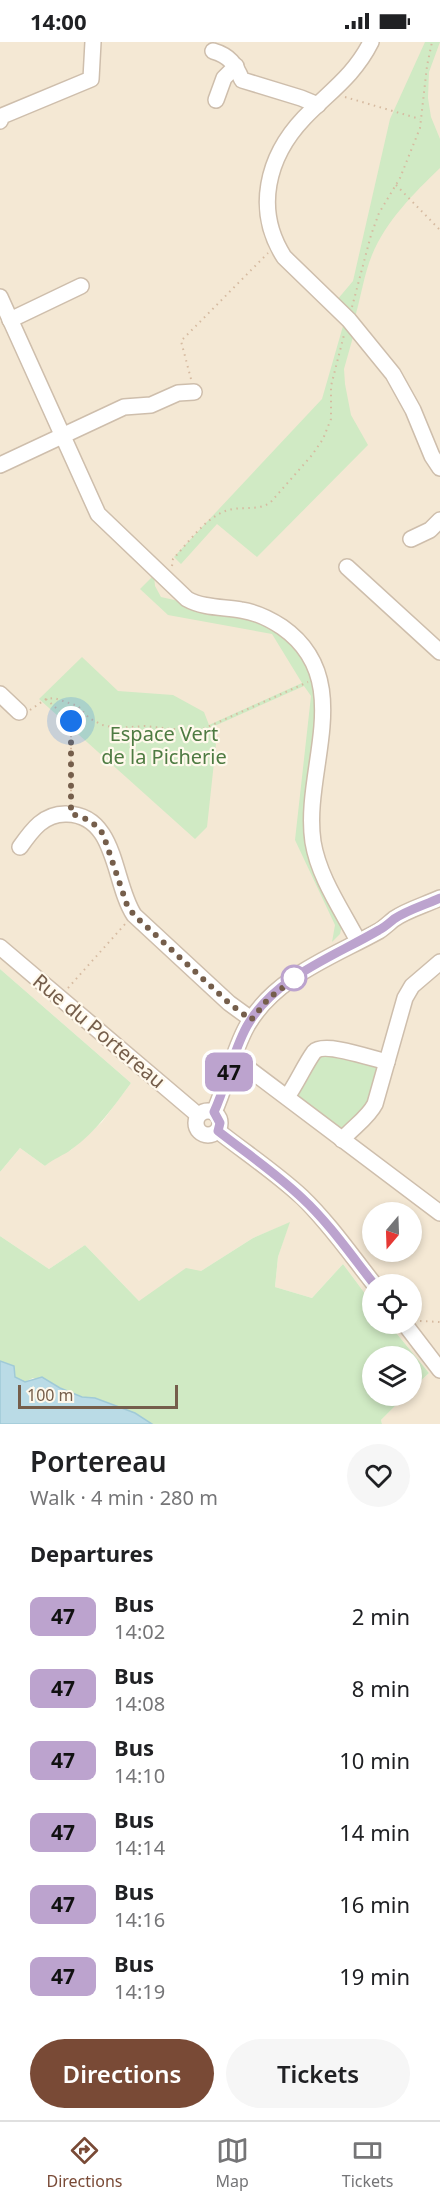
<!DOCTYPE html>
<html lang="en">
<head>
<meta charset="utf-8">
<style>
  body { margin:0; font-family:"Noto Sans",sans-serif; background:#f6f6f6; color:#202124; height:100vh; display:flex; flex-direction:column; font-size:22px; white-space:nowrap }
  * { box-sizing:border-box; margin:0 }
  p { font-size:20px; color:#757577 }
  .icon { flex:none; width:33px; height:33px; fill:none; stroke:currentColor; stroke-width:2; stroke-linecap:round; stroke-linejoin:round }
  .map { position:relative; height:1382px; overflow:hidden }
  .side { display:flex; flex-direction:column; background:#fff; flex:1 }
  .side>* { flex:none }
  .badge { padding:0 12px; border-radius:9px; font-size:21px; line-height:39px }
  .needle { width:39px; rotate:199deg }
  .fabs { position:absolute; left:362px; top:1160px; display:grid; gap:12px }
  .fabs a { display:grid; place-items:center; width:60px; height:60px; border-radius:50%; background:#fff; box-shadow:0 3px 9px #0003; font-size:30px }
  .scale { position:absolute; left:18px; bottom:15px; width:160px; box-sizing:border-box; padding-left:6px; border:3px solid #755e4b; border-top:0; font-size:16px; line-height:21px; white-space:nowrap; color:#755e4b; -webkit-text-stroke:4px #fff9ec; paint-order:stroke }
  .you { position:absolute; width:30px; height:30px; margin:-15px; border:4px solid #fff; border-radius:50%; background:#1a73e8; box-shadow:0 0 0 9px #1a73e833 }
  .map>.badge { position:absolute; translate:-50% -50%; box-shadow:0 0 0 3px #fff }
  h2 { padding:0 30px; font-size:22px; line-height:54px }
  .round { display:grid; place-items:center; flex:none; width:63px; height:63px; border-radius:32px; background:#f6f6f6 }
  .headline { display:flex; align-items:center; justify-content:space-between; height:102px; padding:0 30px }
  h1 { font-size:28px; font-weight:600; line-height:45px }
  .action { display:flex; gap:12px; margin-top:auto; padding:12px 30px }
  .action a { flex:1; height:69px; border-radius:36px; background:#794a36; color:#fff; font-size:24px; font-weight:600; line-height:69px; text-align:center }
  .action a+a { background:#f6f6f6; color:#202124 }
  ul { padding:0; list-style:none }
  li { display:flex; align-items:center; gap:18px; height:72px; padding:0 30px }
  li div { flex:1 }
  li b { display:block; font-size:22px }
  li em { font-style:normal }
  li .badge { min-width:66px; font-weight:700; text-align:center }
  .status { display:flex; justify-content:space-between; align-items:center; height:42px; padding:0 30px; background:#fff; direction:ltr }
  .status svg { height:16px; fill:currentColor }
  .tabs { display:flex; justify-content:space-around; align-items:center; height:84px; border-top:2px solid #e0e0e0; background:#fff; font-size:16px; color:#757577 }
  .tabs a { display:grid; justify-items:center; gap:3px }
  .tabs .active { color:#794a36 }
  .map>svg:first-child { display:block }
  .residential { fill:#f4e8d4; fill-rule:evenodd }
  .green { fill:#d0eac4 }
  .water { fill:#badbe6; stroke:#a0cad7; stroke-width:1.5 }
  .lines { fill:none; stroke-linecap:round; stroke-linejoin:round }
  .minor-casing { stroke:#cebeac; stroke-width:18 }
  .path { stroke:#d6baa0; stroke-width:2; stroke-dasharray:1.5 4.5; stroke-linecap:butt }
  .minor { stroke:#fff; stroke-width:15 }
  .line-casing { stroke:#fff; stroke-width:14 }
  .line { stroke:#bca3ce; stroke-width:9 }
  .walk { stroke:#755e4b; stroke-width:6; stroke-dasharray:0 10.8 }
  .stop-dot { fill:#fff; stroke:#bca3ce; stroke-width:3 }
  .labels { text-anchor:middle; stroke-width:4.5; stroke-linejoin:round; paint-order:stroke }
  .park-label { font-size:20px; fill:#4e7b42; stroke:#fff9ec }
  .street-label { font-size:20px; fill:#755e4b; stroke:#fff9ec }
</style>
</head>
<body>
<div class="status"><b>14:00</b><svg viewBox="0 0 49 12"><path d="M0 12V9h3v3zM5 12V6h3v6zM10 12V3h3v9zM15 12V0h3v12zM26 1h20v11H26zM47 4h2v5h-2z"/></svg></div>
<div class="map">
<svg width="440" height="1382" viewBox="0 0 440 1382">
  <rect width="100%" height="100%" fill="#fcf5e5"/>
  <path class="residential" d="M0,0H440V1382H382L381,1378L406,1353H411V1348L429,1331L388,1281H411V1242H372V1261L343,1222L312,1256L275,1245L278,1215L289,1181L253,1196L201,1229L139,1259L85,1203L49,1227L0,1194V1130L20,1106L45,1124L56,1114L71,1108L102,1080L131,1041L0,927ZM372,1170H411V1209H372Z"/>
  <g class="green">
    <path d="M425,0H440L429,30L428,56L431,75L440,97V126C414,151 386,179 372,213C364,232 361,255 355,275L337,258L353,239L390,77Z"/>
    <path d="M343,284L353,295L344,327L345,342L351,373L368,403L257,515L217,482L181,522L174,515L322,357Z"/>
    <path d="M154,533L155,544L161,555L241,573L273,586L295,604L310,627L317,654L309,773L342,883L340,892L332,900L335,883L295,798L311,654L304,644L210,686L216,702L207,785L195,797L39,657L82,615L118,649L173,653L204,670L209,683L302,641L272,592L168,573L140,547Z"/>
    <path d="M0,927L131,1041C114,1064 96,1090 72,1107C63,1114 54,1116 45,1124L20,1106L0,1130Z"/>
    <path d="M325,1013L380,1025L369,1060L342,1087L296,1053L304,1044L320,1015Z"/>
    <path d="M290,1180L278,1215L275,1245L312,1256L343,1222L372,1261V1281H388L429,1331L411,1348V1314H372V1353H406L381,1378L382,1382H152L135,1371L95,1356L82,1355L33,1336L25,1340L15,1335L14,1324L0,1319V1194L49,1227L85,1203L139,1259L186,1226L201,1229L253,1196Z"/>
  </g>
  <path class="water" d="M0,1319L14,1324L15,1335L25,1340L42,1335L60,1346L82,1355L95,1356L135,1371L152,1382H0Z"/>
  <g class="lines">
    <g class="minor-casing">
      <g id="minor">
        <path d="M371,0C354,34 329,50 304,76C267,115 254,168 284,215L349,278L393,332L413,368L432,414L440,426"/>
        <path d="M213,9C230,14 235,22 242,38L301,56L318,63"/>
        <path d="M216,58L224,36L236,24"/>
        <path d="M0,79L2,74L91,37L93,0"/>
        <path d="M0,255L98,472L187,557C203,566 223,565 241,568C255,570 270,577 282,585C358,638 302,728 313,800C319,836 342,868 358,899"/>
        <path d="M10,278L81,244"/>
        <path d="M0,423L124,365L151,363L178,351L194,350"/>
        <path d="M411,497L430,488L440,478"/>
        <path d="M347,525L440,610"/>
        <path d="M0,652L19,670"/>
        <path d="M20,805C32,788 44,771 67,772C117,773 113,841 134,873L229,961L251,977"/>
        <path d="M0,905L198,1073"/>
        <path d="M233,1018L249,1027L440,1171"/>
        <path d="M287,1055C297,1041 304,1024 314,1010C324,999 373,1017 387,1020"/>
        <circle cx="208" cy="1081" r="12"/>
        <path d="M214,1070C227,1042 232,1011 247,984C275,935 332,915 379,889C385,885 389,881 394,877C407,868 425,863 440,856"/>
        <path d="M218,1089C246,1111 276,1131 302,1155C329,1181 351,1213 374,1242"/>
        <path d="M342,1098C353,1085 368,1076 375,1062L405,956L412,944L440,920"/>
        <path d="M404,1281L440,1328"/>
      </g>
    </g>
    <g class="path">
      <path d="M345,55L420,77"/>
      <path d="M396,143L440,188"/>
      <path d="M352,265L371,193L379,171L400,136L420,86L427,24L432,0"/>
      <path d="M191,337L181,299L268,211"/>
      <path d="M172,524L173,517C190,499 208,471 233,467C246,465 258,468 270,461L312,413L323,397L331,377V344L344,293"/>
      <path d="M46,657L71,679V760"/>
      <path d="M30,668L46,657L54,656L78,664L89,676L102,683L117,686L145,684L191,689L203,687L308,640"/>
      <path d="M68,946L126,881"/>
      <path d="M420,1279L440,1280"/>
    </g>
    <use href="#minor" class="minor"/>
  </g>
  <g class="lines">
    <g class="line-casing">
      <path id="line" d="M374,1242C351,1213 329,1181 302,1156C276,1131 246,1111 218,1089L220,1081L214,1070C227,1042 232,1011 247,984C275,935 333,915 379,888C385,885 389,881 394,877C407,868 425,863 440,856"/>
    </g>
    <use href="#line" class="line"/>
    <path class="walk" d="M71,679V772C85,775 95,781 103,792L127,863L134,873L229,961L251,978L269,956L298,934L294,936"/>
  </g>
  <circle class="stop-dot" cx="294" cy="936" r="12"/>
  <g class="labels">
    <g class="park-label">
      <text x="164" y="699">Espace Vert<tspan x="164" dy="23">de la Picherie</tspan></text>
    </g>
    <g class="street-label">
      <text transform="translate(99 989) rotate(40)" y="7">Rue du Portereau</text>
    </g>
  </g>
</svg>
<div class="fabs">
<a><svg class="needle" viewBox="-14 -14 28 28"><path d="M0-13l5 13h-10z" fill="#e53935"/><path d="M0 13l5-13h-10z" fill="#757577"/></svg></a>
<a><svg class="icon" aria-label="locate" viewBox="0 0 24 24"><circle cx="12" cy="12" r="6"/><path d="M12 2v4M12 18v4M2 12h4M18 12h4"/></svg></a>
<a><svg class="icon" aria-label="layers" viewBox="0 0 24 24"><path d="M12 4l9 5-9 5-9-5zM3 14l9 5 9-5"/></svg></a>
</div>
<div class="scale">100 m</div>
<div class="you" style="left:71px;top:679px"></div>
<b class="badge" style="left:229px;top:1030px;background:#bca3ce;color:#111">47</b>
</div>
<section class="side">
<div class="headline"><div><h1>Portereau</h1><p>Walk · 4 min · 280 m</p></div><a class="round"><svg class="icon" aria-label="heart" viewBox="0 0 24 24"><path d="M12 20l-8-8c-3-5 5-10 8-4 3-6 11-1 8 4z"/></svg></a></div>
<h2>Departures</h2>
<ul>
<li><span class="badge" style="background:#bca3ce;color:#111">47</span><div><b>Bus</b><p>14:02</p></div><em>2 min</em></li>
<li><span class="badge" style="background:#bca3ce;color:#111">47</span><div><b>Bus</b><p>14:08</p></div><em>8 min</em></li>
<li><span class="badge" style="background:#bca3ce;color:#111">47</span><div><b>Bus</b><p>14:10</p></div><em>10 min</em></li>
<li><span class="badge" style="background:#bca3ce;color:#111">47</span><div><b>Bus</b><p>14:14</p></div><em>14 min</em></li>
<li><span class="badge" style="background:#bca3ce;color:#111">47</span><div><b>Bus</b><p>14:16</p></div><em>16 min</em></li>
<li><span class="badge" style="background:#bca3ce;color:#111">47</span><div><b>Bus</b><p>14:19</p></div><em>19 min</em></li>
</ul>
<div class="action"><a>Directions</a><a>Tickets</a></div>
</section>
<nav class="tabs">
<a class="active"><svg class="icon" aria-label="directions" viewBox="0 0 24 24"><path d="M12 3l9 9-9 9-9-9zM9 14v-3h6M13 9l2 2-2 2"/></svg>Directions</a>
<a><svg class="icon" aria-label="map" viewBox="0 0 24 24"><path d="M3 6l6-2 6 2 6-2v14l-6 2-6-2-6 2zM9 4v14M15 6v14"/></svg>Map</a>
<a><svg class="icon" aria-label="tickets" viewBox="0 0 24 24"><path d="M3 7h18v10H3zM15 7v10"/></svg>Tickets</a>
</nav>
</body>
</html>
